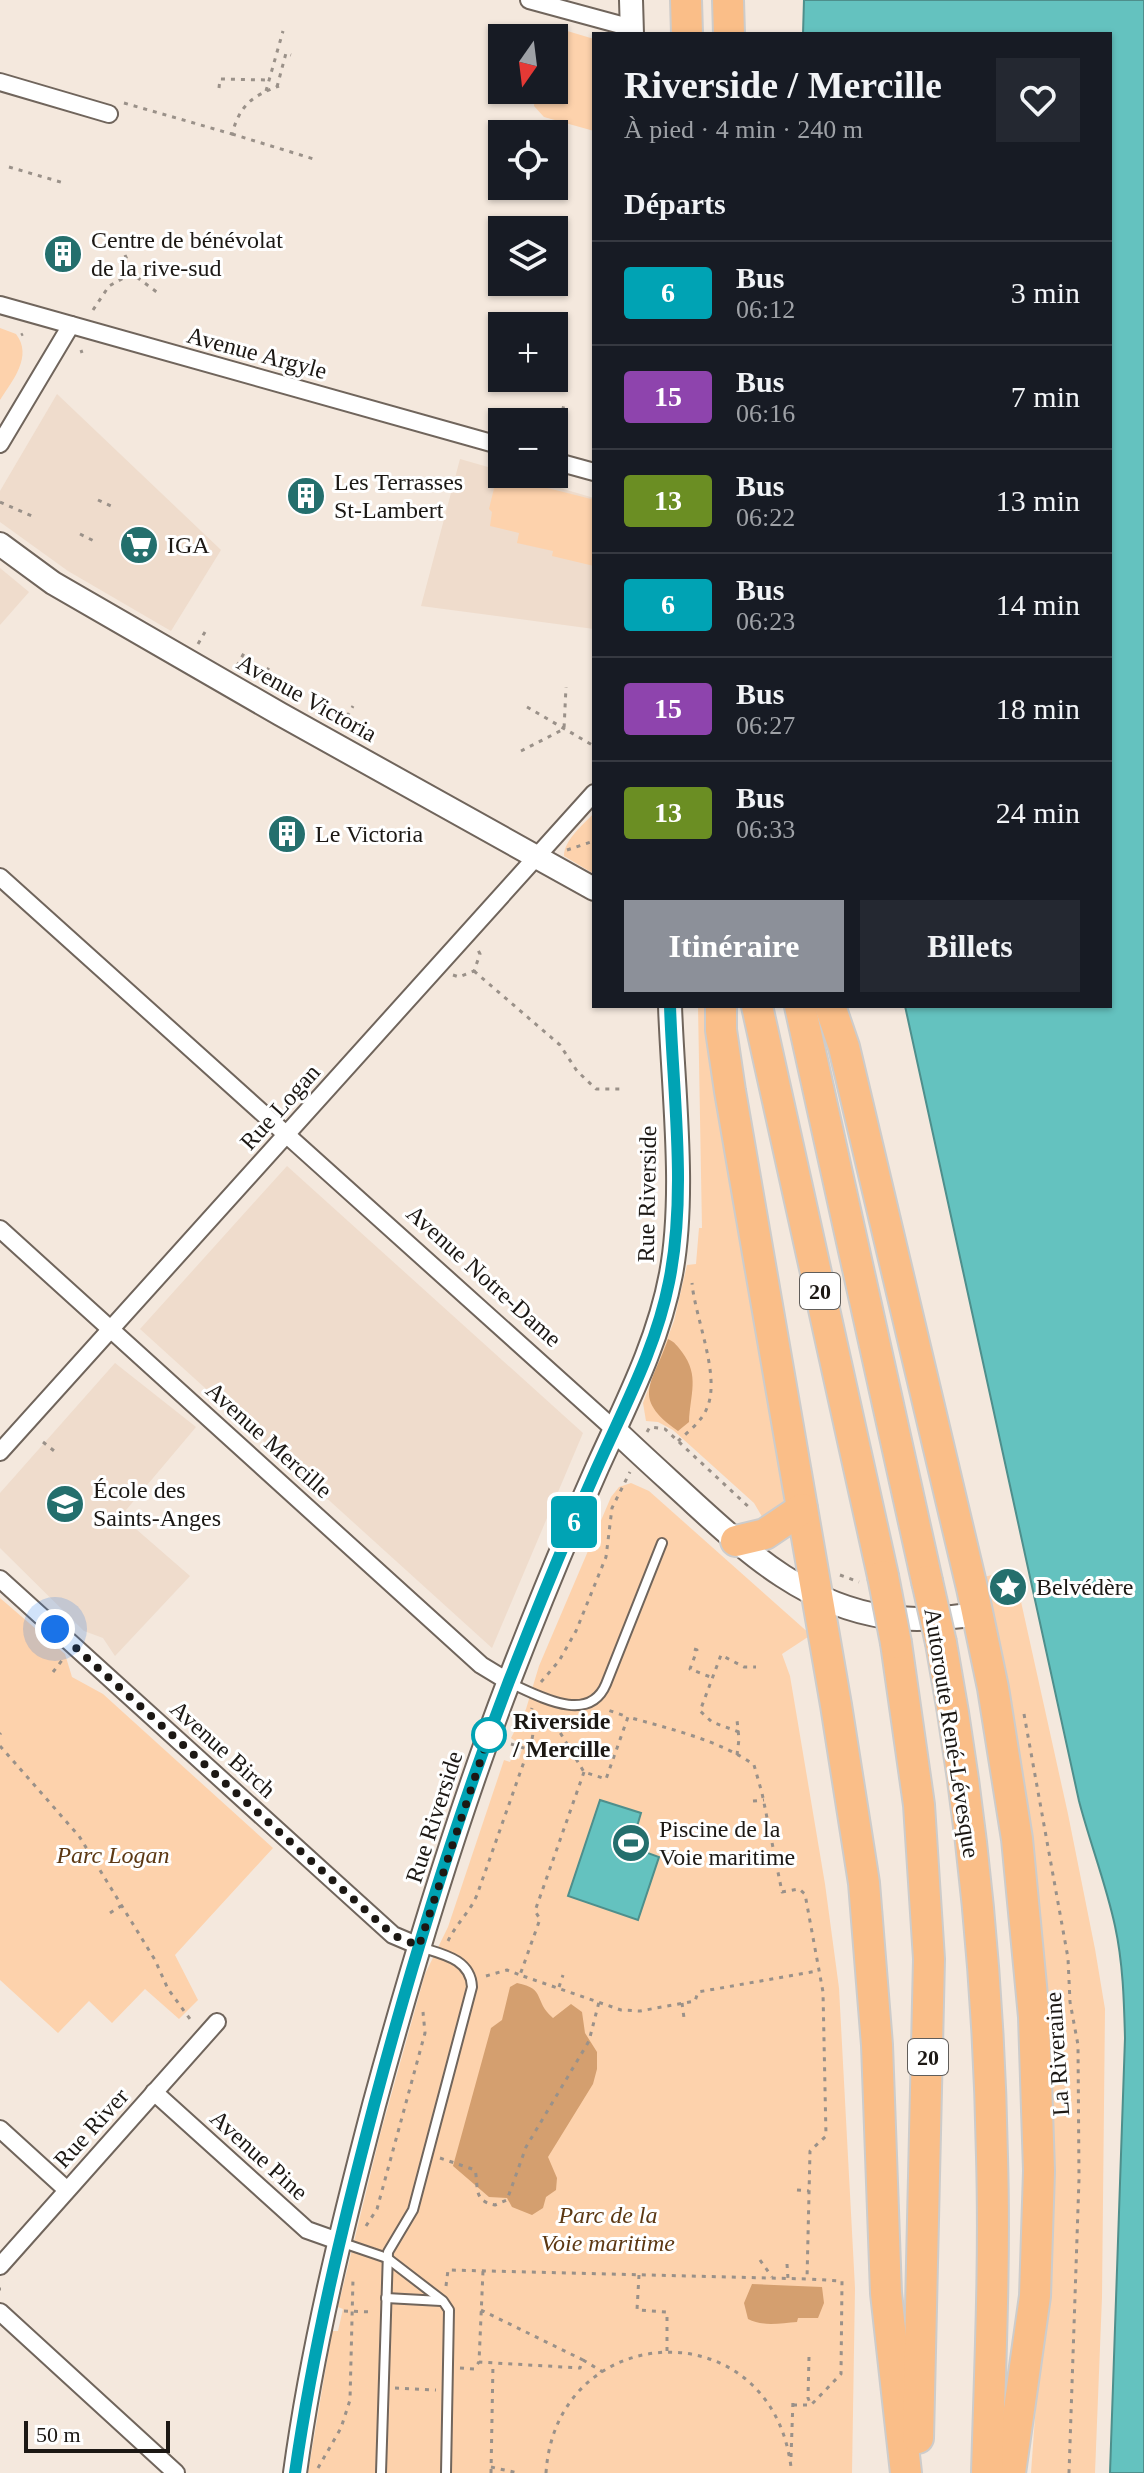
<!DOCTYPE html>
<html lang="fr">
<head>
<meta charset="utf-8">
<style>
  body { margin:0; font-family:"Times New Roman",serif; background:#242831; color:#f1f3f6; height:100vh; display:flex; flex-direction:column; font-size:30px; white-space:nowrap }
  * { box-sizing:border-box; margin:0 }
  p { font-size:26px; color:#9ea1a6 }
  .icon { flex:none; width:44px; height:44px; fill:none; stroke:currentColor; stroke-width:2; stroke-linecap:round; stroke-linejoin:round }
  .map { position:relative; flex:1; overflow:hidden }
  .panel { position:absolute; left:592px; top:32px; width:520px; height:976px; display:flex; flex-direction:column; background:#171b24; border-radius:0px; box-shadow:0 2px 6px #0004 }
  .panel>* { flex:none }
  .badge { padding:0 16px; border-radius:6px; font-size:28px; line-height:52px }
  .needle { width:52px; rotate:194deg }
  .tools { position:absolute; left:488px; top:24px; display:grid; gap:16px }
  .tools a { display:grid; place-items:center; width:80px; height:80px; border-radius:0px; background:#171b24; box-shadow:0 2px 6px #0004; font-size:40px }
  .scale { position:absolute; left:24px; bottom:20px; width:146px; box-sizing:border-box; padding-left:8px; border:4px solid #1c1814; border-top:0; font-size:22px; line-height:28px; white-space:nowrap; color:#1c1814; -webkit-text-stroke:6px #fff; paint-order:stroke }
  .you { position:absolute; width:40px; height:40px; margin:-20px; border:6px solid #fff; border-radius:50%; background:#1a73e8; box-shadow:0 0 0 12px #1a73e833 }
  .map>.badge { position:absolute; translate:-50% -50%; box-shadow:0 0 0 4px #fff }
  h2 { padding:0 32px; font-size:30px; line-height:72px }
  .round { display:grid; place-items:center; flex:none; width:84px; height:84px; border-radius:0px; background:#242831 }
  .summary { display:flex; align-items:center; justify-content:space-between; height:136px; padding:0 32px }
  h1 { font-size:38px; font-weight:600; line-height:60px }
  .cta { display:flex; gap:16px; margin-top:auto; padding:16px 32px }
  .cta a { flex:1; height:92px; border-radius:0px; background:#8c9099; color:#fff; font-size:32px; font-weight:600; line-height:92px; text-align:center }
  .cta a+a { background:#242831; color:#f1f3f6 }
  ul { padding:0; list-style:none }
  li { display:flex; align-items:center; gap:24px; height:104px; padding:0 32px; border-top:2px solid #363941 }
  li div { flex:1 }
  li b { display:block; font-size:30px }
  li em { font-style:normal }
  li .badge { min-width:88px; font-weight:700; text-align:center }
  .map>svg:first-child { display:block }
  .built { fill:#efdccc }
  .green { fill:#fdd2ac }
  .forest { fill:#d49f6f }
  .water { fill:#64c2bf; stroke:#4e8f8c; stroke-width:2 }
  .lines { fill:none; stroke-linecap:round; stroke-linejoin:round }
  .lane-casing { stroke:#70655c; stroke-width:12 }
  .street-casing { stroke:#70655c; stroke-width:20 }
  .secondary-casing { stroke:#70655c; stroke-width:26 }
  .highway-casing { stroke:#cdcccb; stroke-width:34 }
  .path { stroke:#9a9189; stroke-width:3; stroke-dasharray:4 6; stroke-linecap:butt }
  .lane { stroke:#fff; stroke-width:8 }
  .street { stroke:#fff; stroke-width:16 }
  .secondary { stroke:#fff; stroke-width:22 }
  .highway { stroke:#fabe88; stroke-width:30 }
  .highway-bridge-casing { stroke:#cdcccb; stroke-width:34; stroke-linecap:butt }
  .highway-bridge { stroke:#fabe88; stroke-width:30 }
  .line-casing { stroke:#fff; stroke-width:18 }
  .line { stroke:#00a3b4; stroke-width:12 }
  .walk { stroke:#1c1814; stroke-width:8; stroke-dasharray:0 14.4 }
  .stop-dot { fill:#fff; stroke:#00a3b4; stroke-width:4 }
  .labels { text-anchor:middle; stroke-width:6; stroke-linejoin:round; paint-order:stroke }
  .shield { fill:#fff; stroke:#605d5a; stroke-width:2 }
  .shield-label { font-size:22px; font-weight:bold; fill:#1c1814 }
  .poi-label { font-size:24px; fill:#1c1814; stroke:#fff; text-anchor:start }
  .street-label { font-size:24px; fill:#1c1814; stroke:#fff }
  .stop-label { font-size:24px; font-weight:bold; fill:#1c1814; stroke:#fff; text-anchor:start }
  .park-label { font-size:24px; font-style:italic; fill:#5c3813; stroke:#fff }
</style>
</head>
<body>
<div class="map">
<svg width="1144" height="2473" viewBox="0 0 1144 2473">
  <rect width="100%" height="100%" fill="#f4e8dd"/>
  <g class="built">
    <path d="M57,394L221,550L171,631L68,571L0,522V491Z"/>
    <path d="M460,459L502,471V474H512L594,498V629L421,606Z"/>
    <path d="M0,568L29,592L0,625Z"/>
    <path d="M287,1166L583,1433L492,1648L140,1329Z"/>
    <path d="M115,1363L196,1427L121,1516L190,1576L115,1656L103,1638L84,1631L0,1548V1493Z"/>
  </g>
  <g class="green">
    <path d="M554,27L594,39V131L544,117L534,106L536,90H554V38H551Z"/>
    <path d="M0,328L16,334C33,356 13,380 0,400Z"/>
    <path d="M499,468L502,469V474H519L535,478V485C554,490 573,494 591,499L594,495V566L552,556L553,551L517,543L519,533L490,526L492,512L489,509Z"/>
    <path d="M594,813V874L564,856C564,840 583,825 594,813Z"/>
    <path d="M698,1006H705L787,1475L783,1504L778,1514L764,1520L754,1503L673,1430L658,1422L646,1421L643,1403L674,1321L687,1265L696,1264L699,1228H702Z"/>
    <path d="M631,1483L649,1491L811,1635L782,1654L790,1676L825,1884L839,1988L855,2288L852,2473H308L332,2331H338L343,2309L338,2307L380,2135L425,1974L448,1927L504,1760L510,1762L512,1757L519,1759L523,1746L511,1738L526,1709L539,1666L611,1497L619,1487Z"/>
    <path d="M1014,1570L1068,1814L1095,1949L1105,2009L1102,2297L1095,2473H1031L1046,2264L979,1578Z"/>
    <path d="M0,1598L65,1654L72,1677L103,1694L273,1848L175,1955L198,2000L179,2019L145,1989L112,2023L89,2001L58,2033L0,1980Z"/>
  </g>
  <g class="forest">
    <path d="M668,1339C675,1342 677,1346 682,1352C700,1376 690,1394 689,1422L678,1431C630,1397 653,1384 668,1339Z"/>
    <path d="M517,1983C547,1989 533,2001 553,2018L571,2004L582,2012L585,2033L597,2052V2069L593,2084L548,2157L557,2178L556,2190L546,2197L543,2208L532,2215L512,2207L507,2198L489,2197L453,2166L491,2028L502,2020L510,1987Z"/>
    <path d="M752,2284L822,2287L824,2303L818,2318H798L797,2322C781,2323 763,2327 748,2319L744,2303Z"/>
  </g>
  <g class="water">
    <path d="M804,0H1144V2473H1110L1125,2038C1124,2000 1123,1963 1115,1926C1106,1884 1090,1843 1079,1801L905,1006H1110V34H803Z"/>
    <path d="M600,1800L641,1813L631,1847L659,1857L638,1920L568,1896Z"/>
  </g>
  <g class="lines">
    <g class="lane-casing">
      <g id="lane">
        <path d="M510,1683C539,1696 589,1725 606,1684L662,1543"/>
        <path d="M343,2243L387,2258L443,2301L449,2310L446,2473"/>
        <path d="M386,2298L441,2301"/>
        <path d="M381,2473L388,2252L413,2210L472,1987C471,1959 442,1954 420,1947"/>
      </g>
    </g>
    <g class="street-casing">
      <g id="street">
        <path d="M529,0L632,28"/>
        <path d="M0,82L109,114"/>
        <path d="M0,305L502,446"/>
        <path d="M0,444L71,325"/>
        <path d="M554,461L594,472"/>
        <path d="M0,877L615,1430"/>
        <path d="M0,1229L481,1665L509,1682"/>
        <path d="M0,1452L594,793"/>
        <path d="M0,1579L393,1935L419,1946"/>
        <path d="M154,2092L307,2230L338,2241"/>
        <path d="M0,2129L67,2190"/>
        <path d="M0,2266L217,2022"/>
        <path d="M0,2312L176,2473"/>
      </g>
    </g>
    <g class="secondary-casing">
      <g id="secondary">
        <path d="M631,0L632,34"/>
        <path d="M0,544L53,583L280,714L594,889"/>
        <path d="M615,1430C641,1455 669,1480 696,1505C752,1556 808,1606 887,1617C917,1621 947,1618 978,1614"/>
        <path d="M295,2473C312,2348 342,2227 374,2105C413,1962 456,1819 509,1681C537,1609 566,1538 597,1468C626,1404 658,1343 671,1274C686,1193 673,1090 670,1006"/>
      </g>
    </g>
    <g class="highway-casing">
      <g id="highway">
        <path d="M686,0L687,34"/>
        <path d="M728,0L729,34"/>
        <path d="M721,1006V1030L730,1091L836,1705L864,1883L877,2045L886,2293L906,2473"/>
        <path d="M757,1006L883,1576"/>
        <path d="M800,1006L927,1581"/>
        <path d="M830,1006L844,1047L972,1588L993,1688L1017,1839L1034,2017L1039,2171L1035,2296L1010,2473"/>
        <path d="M736,1541L765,1534L802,1509"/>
        <path d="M896,1643L919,1805L929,1959L918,2438"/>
        <path d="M941,1643C972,1811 989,1987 992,2157C995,2262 990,2368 987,2473"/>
      </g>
    </g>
    <g class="path">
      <path d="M495,59L502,61"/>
      <path d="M277,87L286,53L291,55"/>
      <path d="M219,88L220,79L269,80"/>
      <path d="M266,91L283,31"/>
      <path d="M124,103L232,134C240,105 252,96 279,86"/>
      <path d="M232,134L317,160"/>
      <path d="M9,167L64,183"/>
      <path d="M125,255L130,266L129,275"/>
      <path d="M93,310L109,286L129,275L138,278L158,293"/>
      <path d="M21,335L23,334"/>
      <path d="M81,350L82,353"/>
      <path d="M592,392H594"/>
      <path d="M554,439L564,405"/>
      <path d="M98,500L113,507"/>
      <path d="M0,502L32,516"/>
      <path d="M80,534L94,541"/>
      <path d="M198,644L205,632"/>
      <path d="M237,666L244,653"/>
      <path d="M262,680L269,667"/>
      <path d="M527,707L594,746"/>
      <path d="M342,725L353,706"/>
      <path d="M521,751L564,729L566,687"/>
      <path d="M567,850L594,841"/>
      <path d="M474,971L560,1045L577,1071L596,1089H622"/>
      <path d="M453,975L459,977L474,971L480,954L477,948"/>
      <path d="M647,1432L650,1427L665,1429L752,1510"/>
      <path d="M678,1441C688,1432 702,1421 707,1408C721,1376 695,1318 692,1283"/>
      <path d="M43,1442L58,1454"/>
      <path d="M840,1575L859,1582"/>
      <path d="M694,1649L697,1650L690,1669L713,1678"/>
      <path d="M53,1672L63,1659"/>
      <path d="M541,1682L559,1661L576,1631L606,1557L612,1508L630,1472"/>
      <path d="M1024,1714L1068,1958L1070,2002L1078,2045L1079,2179L1069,2473"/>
      <path d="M550,1716L584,1772L606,1779L628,1717L605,1709"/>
      <path d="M739,1732L712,1722L700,1711L721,1655L744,1667H756"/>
      <path d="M0,1734L1,1733"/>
      <path d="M511,1744L527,1749"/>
      <path d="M0,1746L79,1836L155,1960L168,1989L190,2019"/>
      <path d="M737,1755L739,1739L737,1720"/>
      <path d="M584,1772L535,1911L540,1919L520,1975L621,2010L640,2011L695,2001L698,1992L817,1971"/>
      <path d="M753,1801L764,1800"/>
      <path d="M110,1913L121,1906"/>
      <path d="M448,1941C456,1924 470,1912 477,1895L532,1739C535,1728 529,1718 532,1708"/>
      <path d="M486,1976L507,1970L520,1975"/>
      <path d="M559,1987L563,1975"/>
      <path d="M682,2003L684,2018"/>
      <path d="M440,2158L475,2170C479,2186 472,2201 495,2205L507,2200L526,2147L589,2041L599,2002"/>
      <path d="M797,2190L809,2191"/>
      <path d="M366,2226L377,2209L425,2033L423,2012"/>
      <path d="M760,2260L772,2277"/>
      <path d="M787,2264L788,2279"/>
      <path d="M639,2275L637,2310L667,2312V2351"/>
      <path d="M446,2286L448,2270L807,2279L810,2151L826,2136L823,1992L805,1894L799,1889L782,1892L762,1793L754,1765C722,1741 667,1728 628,1717"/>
      <path d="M0,2289H1"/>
      <path d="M481,2310L583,2360L580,2368L479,2362L483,2271"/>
      <path d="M344,2311L372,2312"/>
      <path d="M809,2357L808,2398L811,2405"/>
      <path d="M583,2360L603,2372"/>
      <path d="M460,2368L474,2369L479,2362"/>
      <path d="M395,2388L436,2390"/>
      <path d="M793,2405H811L841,2374L842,2281L807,2279"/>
      <path d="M791,2457L793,2400"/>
      <path d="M491,2467L518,2473"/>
      <path d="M318,2468L341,2428L350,2400L353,2279"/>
      <path d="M491,2473L493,2363"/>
      <path d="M546,2473C556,2318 771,2308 791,2467"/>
    </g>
    <use href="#lane" class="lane"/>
    <use href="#street" class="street"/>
    <use href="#secondary" class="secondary"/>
    <use href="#highway" class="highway"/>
    <g class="highway-bridge-casing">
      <g id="highway-bridge">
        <path d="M883,1576L896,1643"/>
        <path d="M927,1581L941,1643"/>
      </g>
    </g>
    <use href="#highway-bridge" class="highway-bridge"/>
  </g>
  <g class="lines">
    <g class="line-casing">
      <path id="line" d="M295,2473C313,2348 342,2227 374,2105C412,1962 456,1819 509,1681C537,1609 566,1538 597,1468C624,1407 656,1348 669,1282C687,1194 673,1095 670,1006"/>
    </g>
    <use href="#line" class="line"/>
    <path class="walk" d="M55,1629L393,1935L419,1946L489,1735"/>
  </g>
  <defs>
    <g id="building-disc" transform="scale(2)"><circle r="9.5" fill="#246f6d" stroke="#fff"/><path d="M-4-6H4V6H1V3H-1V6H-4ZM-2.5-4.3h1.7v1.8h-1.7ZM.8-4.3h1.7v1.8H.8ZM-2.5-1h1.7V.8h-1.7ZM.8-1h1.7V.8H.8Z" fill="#fff"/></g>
    <g id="supermarket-disc" transform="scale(2)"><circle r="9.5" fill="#246f6d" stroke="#fff"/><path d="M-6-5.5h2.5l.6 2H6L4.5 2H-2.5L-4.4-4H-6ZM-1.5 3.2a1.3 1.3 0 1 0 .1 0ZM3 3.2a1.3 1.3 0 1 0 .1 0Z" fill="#fff"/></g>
    <g id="school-disc" transform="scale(2)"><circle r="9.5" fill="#246f6d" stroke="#fff"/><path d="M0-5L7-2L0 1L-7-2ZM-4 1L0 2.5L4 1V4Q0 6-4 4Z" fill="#fff"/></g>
    <g id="sight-disc" transform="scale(2)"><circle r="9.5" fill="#246f6d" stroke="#fff"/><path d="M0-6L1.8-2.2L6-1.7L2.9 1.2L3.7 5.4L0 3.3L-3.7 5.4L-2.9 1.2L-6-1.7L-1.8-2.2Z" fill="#fff"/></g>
    <g id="stadium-disc" transform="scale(2)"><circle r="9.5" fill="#246f6d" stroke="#fff"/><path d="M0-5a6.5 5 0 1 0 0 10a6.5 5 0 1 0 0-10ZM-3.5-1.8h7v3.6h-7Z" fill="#fff"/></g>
  </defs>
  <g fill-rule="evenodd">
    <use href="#building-disc" x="63" y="254"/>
    <use href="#building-disc" x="306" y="496"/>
    <use href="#supermarket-disc" x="139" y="545"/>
    <use href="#building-disc" x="287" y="834"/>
    <use href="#school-disc" x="65" y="1504"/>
    <use href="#sight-disc" x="1008" y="1587"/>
    <use href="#stadium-disc" x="631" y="1843"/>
  </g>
  <circle class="stop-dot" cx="489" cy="1735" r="16"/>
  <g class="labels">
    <g class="shield">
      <rect x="800" y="1273" width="40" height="36" rx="6"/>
      <rect x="908" y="2039" width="40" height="36" rx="6"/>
    </g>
    <g class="shield-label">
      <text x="820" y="1299">20</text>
      <text x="928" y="2065">20</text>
    </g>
    <g class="poi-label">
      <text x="91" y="248">Centre de bénévolat<tspan x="91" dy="28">de la rive-sud</tspan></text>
      <text x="334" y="490">Les Terrasses<tspan x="334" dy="28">St-Lambert</tspan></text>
      <text x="167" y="553">IGA</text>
      <text x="315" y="842">Le Victoria</text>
      <text x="93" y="1498">École des<tspan x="93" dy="28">Saints-Anges</tspan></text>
      <text x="1036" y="1595">Belvédère</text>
      <text x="659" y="1837">Piscine de la<tspan x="659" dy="28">Voie maritime</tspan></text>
    </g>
    <g class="street-label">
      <text transform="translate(257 353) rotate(15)" y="8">Avenue Argyle</text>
      <text transform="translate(307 698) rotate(29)" y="8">Avenue Victoria</text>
      <text transform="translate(280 1107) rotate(-48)" y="8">Rue Logan</text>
      <text transform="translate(647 1194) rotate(-89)" y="8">Rue Riverside</text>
      <text transform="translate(484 1276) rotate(42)" y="8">Avenue Notre-Dame</text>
      <text transform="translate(269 1440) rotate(42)" y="8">Avenue Mercille</text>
      <text transform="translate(952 1733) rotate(81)" y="8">Autoroute René-Lévesque</text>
      <text transform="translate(223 1749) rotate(42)" y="8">Avenue Birch</text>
      <text transform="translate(434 1817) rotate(-72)" y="8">Rue Riverside</text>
      <text transform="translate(1057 2054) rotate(-94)" y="8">La Riveraine</text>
      <text transform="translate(91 2128) rotate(-48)" y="8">Rue River</text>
      <text transform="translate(259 2155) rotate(42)" y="8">Avenue Pine</text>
    </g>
    <g class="stop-label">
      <text x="513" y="1729">Riverside<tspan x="513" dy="28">/ Mercille</tspan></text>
    </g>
    <g class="park-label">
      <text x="113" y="1863">Parc Logan</text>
      <text x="608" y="2223">Parc de la<tspan x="608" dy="28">Voie maritime</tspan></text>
    </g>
  </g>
</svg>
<div class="tools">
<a><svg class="needle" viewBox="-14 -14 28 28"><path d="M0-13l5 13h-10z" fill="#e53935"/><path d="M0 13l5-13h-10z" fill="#9ea1a6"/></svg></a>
<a><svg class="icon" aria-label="locate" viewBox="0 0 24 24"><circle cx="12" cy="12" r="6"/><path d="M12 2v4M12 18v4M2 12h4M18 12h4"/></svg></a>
<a><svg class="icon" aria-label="layers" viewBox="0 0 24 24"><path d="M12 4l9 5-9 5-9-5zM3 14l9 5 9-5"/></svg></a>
<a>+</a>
<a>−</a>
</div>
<div class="scale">50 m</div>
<div class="you" style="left:55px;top:1629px"></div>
<b class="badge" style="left:574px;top:1522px;background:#00a3b4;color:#fff">6</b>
<section class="panel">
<div class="summary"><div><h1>Riverside / Mercille</h1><p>À pied · 4 min · 240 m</p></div><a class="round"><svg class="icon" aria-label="heart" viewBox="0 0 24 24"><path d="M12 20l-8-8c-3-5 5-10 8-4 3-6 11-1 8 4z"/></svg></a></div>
<h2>Départs</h2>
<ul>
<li><span class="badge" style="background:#00a3b4;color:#fff">6</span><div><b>Bus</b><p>06:12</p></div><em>3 min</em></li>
<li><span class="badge" style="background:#8e44ad;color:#fff">15</span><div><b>Bus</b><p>06:16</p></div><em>7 min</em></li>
<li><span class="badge" style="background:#6b8e23;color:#fff">13</span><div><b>Bus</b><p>06:22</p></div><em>13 min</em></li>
<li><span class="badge" style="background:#00a3b4;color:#fff">6</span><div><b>Bus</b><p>06:23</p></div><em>14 min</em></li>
<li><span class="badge" style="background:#8e44ad;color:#fff">15</span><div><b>Bus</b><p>06:27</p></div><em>18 min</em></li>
<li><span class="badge" style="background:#6b8e23;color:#fff">13</span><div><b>Bus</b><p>06:33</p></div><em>24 min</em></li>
</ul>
<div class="cta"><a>Itinéraire</a><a>Billets</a></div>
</section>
</div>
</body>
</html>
